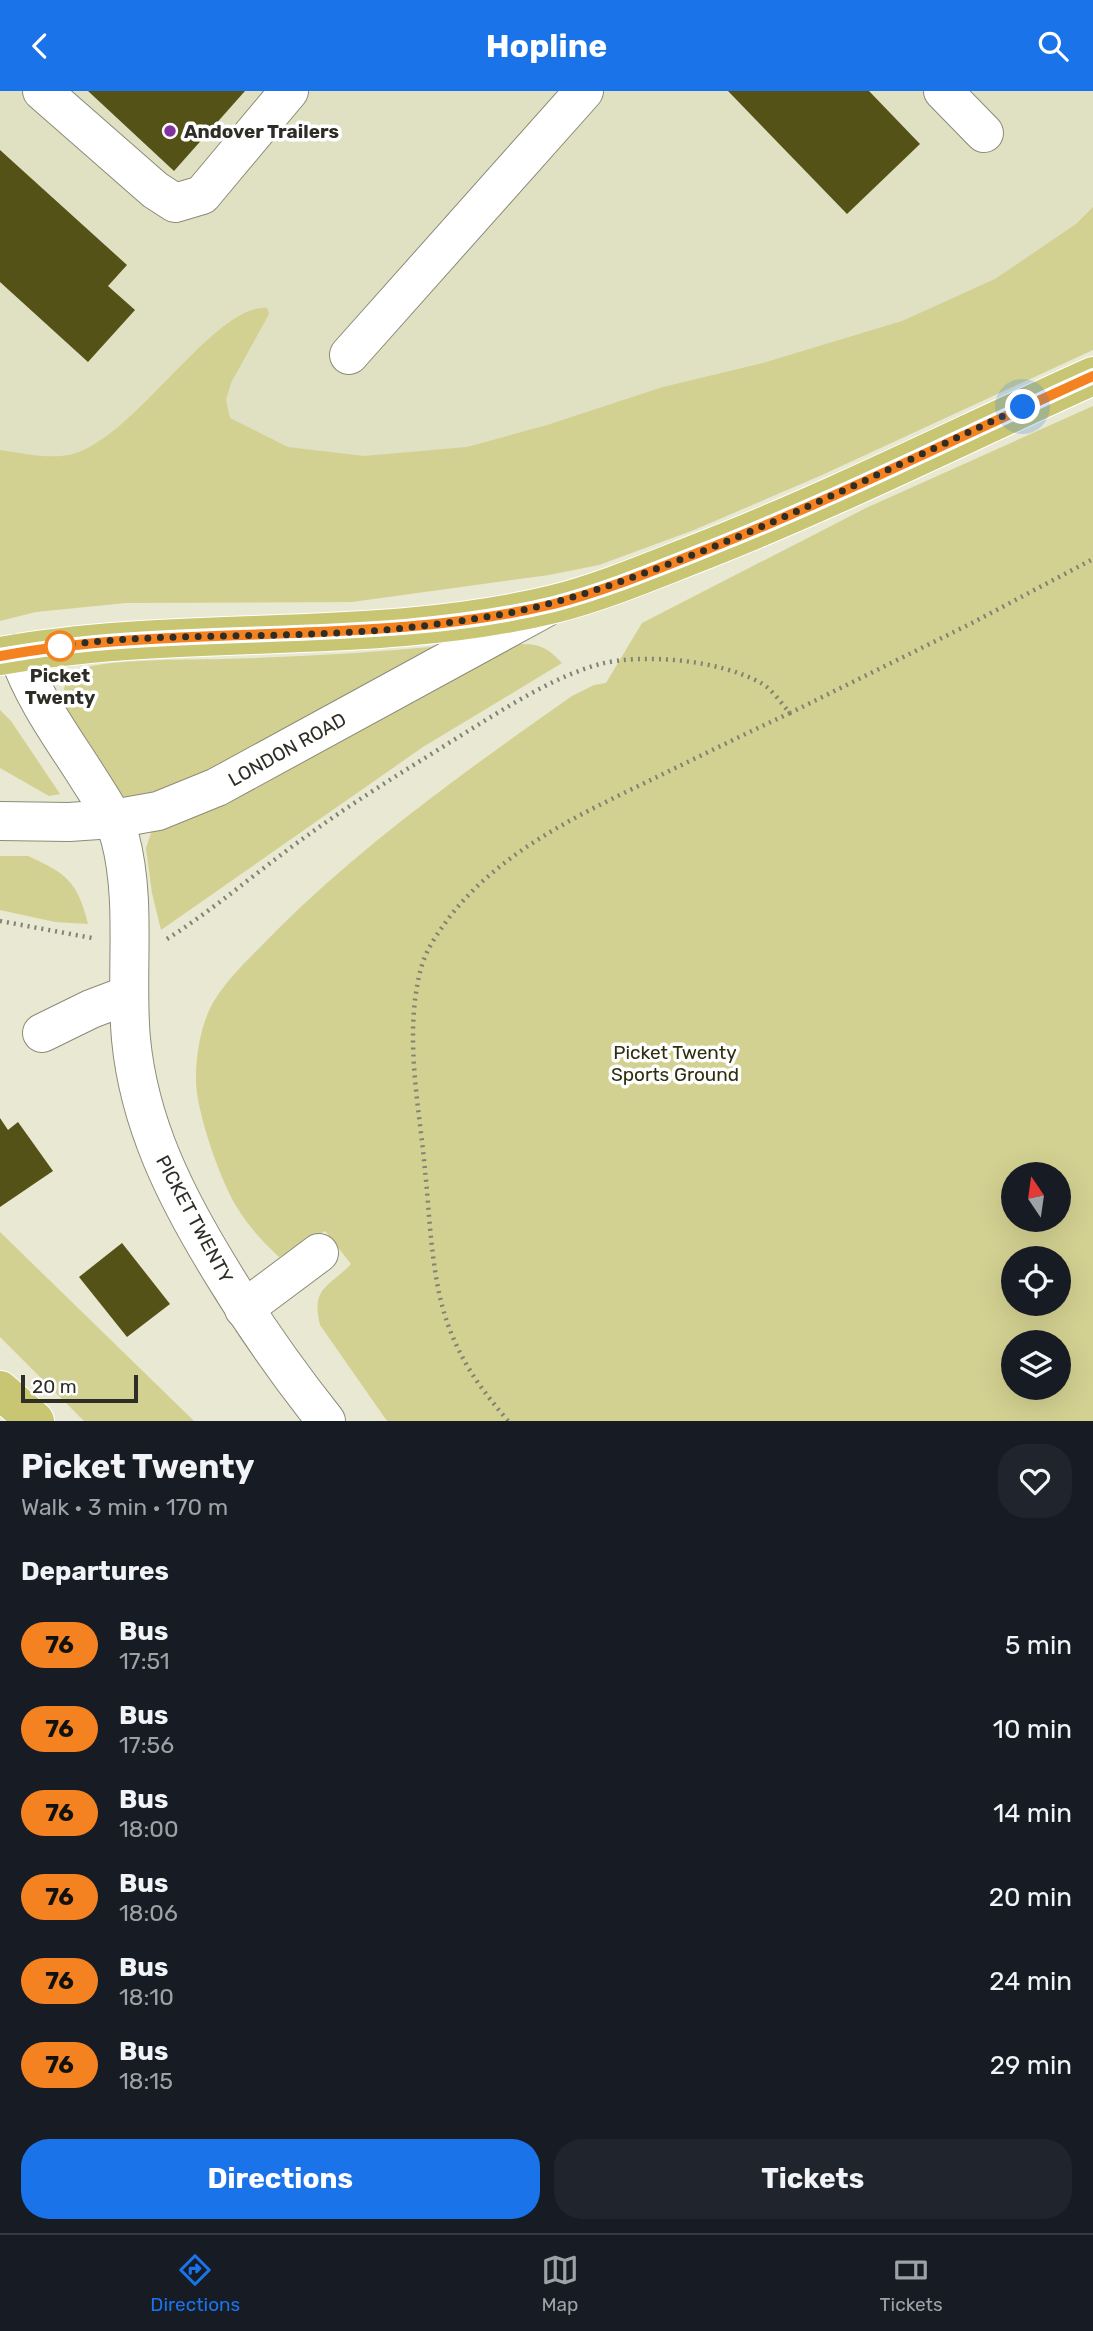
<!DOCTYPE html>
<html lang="en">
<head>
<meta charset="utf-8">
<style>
  body { margin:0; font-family:Rubik,sans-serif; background:#20242c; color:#f1f3f6; height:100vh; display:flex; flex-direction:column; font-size:26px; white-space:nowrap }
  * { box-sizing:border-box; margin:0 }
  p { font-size:23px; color:#9ea1a6 }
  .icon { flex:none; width:38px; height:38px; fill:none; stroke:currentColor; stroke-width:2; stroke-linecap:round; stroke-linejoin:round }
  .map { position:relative; height:1330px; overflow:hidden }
  .drawer { display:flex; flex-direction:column; background:#171b24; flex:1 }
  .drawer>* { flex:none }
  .badge { padding:0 14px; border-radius:23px; font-size:24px; line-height:46px }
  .needle { width:46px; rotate:347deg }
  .controls { position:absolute; left:1001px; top:1071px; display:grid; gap:14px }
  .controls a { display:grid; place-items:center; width:70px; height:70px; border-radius:50%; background:#171b24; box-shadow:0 7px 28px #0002; font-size:35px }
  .scale { position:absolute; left:21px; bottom:18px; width:117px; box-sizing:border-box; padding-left:7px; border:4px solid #2e2e26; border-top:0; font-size:19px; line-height:24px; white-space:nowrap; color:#2e2e26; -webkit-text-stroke:5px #fff; paint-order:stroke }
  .you { position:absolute; width:35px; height:35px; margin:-18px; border:5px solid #fff; border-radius:50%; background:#1a73e8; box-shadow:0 0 0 10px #1a73e833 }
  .map>.badge { position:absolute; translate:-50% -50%; box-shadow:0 0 0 4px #fff }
  h2 { padding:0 21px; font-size:26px; line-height:63px }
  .round { display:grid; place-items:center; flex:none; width:74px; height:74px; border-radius:28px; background:#20242c }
  .summary { display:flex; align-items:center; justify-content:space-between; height:119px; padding:0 21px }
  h1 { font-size:33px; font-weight:700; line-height:52px }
  .action { display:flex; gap:14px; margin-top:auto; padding:14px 21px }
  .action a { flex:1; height:80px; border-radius:28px; background:#1a73e8; color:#fff; font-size:28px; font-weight:700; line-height:80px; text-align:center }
  .action a+a { background:#20242c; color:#f1f3f6 }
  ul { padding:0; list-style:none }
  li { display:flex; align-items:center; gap:21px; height:84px; padding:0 21px }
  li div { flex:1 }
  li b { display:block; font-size:26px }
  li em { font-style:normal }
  li .badge { min-width:77px; font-weight:700; text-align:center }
  header { display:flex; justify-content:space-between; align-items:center; height:91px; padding:0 21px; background:#1a73e8; color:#fff; font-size:32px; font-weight:700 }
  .menu { display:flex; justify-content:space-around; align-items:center; height:98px; border-top:2px solid #363941; background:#171b24; font-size:19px; color:#9ea1a6 }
  .menu a { display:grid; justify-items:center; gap:4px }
  .menu .on { color:#1a73e8 }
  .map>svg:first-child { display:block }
  .built { fill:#e0e0c3 }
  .green { fill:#d3d191; fill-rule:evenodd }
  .building { fill:#555218 }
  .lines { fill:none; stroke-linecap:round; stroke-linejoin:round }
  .minor-casing { stroke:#8b8b78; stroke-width:40 }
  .major-casing { stroke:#fff; stroke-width:40 }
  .path { stroke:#828274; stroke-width:4.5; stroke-dasharray:2 5; stroke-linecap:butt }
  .minor { stroke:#fff; stroke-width:38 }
  .major { stroke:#c8c573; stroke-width:38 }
  .line-casing { stroke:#fff; stroke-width:16 }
  .line { stroke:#f58220; stroke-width:10 }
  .walk { stroke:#2e2e26; stroke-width:7; stroke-dasharray:0 12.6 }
  .poi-dot { fill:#8431a0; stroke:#fff; stroke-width:2.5 }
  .stop-dot { fill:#fff; stroke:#f58220; stroke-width:3.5 }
  .labels { text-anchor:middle; stroke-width:7; stroke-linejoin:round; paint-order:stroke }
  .poi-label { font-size:19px; font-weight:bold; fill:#2e2e26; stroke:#fff; text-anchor:start }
  .stop-label { font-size:19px; font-weight:bold; fill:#2e2e26; stroke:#fff }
  .street-label { font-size:19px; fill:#2e2e26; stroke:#fff }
  .park-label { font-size:19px; fill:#302f0d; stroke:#fff }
</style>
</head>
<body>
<header><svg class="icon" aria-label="back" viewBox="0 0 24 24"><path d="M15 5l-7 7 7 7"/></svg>Hopline<svg class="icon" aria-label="search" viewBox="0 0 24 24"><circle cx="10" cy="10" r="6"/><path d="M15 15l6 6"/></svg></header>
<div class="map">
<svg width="1093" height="1330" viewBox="0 0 1093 1330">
  <rect width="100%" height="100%" fill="#e8e8d3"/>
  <path class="built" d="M0,0H1093V205L191,481L0,443Z"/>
  <g class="green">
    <path d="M1093,116V259L822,384L694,439L599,474L549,484L352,511L126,512L36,521L0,530V359C22,362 47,368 69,364C133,351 214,212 267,217L269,223L231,292L226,309L230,327L288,356L364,365L467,356L547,334L663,296L763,272L902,230L995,188L1076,133Z"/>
    <path d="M1093,315V1330H387L320,1234C311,1196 328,1197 351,1173L325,1140L279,1166C263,1151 249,1136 238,1118C221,1092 195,1018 196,987C196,963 201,932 214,910C230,884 256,861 277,839C364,752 471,676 572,605L594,594L606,592L642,532L866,417ZM1013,1083H1059V1129H1013ZM1013,1167H1059V1213H1013ZM1013,1251H1059V1297H1013Z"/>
    <path d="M512,553C538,553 544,553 562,572L423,656L161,839L152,802L146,757L152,739Z"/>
    <path d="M442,555L154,711L124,707L65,619C62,604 62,591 75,581C94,567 196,569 223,568C296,566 369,562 442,555Z"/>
    <path d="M0,619L11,630L60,703L49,705L0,677Z"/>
    <path d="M28,765C67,783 77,790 88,833L55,831L0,819V765Z"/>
    <path d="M0,1141L194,1330H84L0,1246Z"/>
  </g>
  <g class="building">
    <path d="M88,0H245L174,80Z"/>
    <path d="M728,0H869L920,53L847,123Z"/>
    <path d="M0,59L127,174L108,195L135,219L88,271L0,191Z"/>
    <path d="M0,1027L8,1039L18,1031L53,1080L0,1116Z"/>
    <path d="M122,1152L170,1213L127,1246L79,1186Z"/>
  </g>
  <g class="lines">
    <g class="minor-casing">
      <g id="minor">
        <path d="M42,0L155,99L175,112L202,104L289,0"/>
        <path d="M943,0L984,42"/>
        <path d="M349,264L584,0"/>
        <path d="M18,562C33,606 60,643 85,682C98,703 113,723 120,747C137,810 125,883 131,948C139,1033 176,1106 220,1178C252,1231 287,1281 326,1330"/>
        <path d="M0,730L69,731L113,728L158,720L217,696L545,517"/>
        <path d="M42,942L91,918L128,904"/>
        <path d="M244,1218L319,1162"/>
      </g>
    </g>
    <g class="major-casing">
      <g id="major">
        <path d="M0,565C183,532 372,557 554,513C605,500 656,478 705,459C837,407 964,343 1093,285"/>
        <path d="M0,1299L35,1330"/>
      </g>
    </g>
    <g class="path">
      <path d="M0,830L92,847"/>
      <path d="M167,848C216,817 260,778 308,744C359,707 414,674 468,640C509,615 553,586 600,573C644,562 720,569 761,592C772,598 781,612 790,622L972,532L1093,468"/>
      <path d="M508,1330C487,1305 468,1281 455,1251C431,1199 431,1136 425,1079C419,1013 403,940 422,874C427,857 438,842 448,828C501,758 585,721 661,684C704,663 747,642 790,622"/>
    </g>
    <use href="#minor" class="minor"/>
    <use href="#major" class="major"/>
  </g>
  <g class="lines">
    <g class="line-casing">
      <path id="line" d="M0,565C183,531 371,557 554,513C604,500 652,480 700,461C833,409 962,344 1093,285"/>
    </g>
    <use href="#line" class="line"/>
    <path class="walk" d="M60,555C151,542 244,547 335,542C389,540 444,533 498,524C566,512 630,488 695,463C807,419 914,366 1023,316"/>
  </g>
  <circle class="poi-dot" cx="170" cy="40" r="7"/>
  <circle class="stop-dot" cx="60" cy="555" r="14"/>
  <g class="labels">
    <g class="poi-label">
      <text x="184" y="47">Andover Trailers</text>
    </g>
    <g class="stop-label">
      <text x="60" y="591">Picket<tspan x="60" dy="22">Twenty</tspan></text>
    </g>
    <g class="street-label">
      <text transform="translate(287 658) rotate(-29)" y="7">LONDON ROAD</text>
      <text transform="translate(195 1128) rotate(62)" y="7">PICKET TWENTY</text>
    </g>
    <g class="park-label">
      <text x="675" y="968">Picket Twenty<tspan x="675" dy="22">Sports Ground</tspan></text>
    </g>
  </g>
</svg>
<div class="controls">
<a><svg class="needle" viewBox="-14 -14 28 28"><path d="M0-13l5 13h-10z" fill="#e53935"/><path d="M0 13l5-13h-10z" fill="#9ea1a6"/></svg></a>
<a><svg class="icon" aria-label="locate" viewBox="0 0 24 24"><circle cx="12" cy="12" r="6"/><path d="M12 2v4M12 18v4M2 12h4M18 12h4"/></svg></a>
<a><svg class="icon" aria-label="layers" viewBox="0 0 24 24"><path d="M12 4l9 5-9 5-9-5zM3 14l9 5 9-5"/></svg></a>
</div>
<div class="scale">20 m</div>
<div class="you" style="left:1023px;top:316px"></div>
</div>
<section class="drawer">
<div class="summary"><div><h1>Picket Twenty</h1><p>Walk · 3 min · 170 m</p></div><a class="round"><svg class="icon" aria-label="heart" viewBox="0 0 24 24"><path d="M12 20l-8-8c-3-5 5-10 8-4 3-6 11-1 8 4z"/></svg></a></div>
<h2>Departures</h2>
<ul>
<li><span class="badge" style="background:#f58220;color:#111">76</span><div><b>Bus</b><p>17:51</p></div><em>5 min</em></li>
<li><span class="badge" style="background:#f58220;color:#111">76</span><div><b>Bus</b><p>17:56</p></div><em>10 min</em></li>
<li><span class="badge" style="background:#f58220;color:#111">76</span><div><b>Bus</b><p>18:00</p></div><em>14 min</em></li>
<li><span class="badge" style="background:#f58220;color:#111">76</span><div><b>Bus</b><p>18:06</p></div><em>20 min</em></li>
<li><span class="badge" style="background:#f58220;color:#111">76</span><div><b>Bus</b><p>18:10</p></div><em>24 min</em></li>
<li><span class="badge" style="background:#f58220;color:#111">76</span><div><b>Bus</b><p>18:15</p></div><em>29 min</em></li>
</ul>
<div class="action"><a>Directions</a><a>Tickets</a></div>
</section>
<nav class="menu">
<a class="on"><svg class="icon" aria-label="directions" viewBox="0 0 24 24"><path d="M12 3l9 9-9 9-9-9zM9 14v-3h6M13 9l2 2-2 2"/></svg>Directions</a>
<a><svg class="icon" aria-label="map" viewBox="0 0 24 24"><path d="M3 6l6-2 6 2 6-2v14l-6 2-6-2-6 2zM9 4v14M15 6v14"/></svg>Map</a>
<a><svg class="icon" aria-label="tickets" viewBox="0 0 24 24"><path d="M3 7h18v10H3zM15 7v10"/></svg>Tickets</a>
</nav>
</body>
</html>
